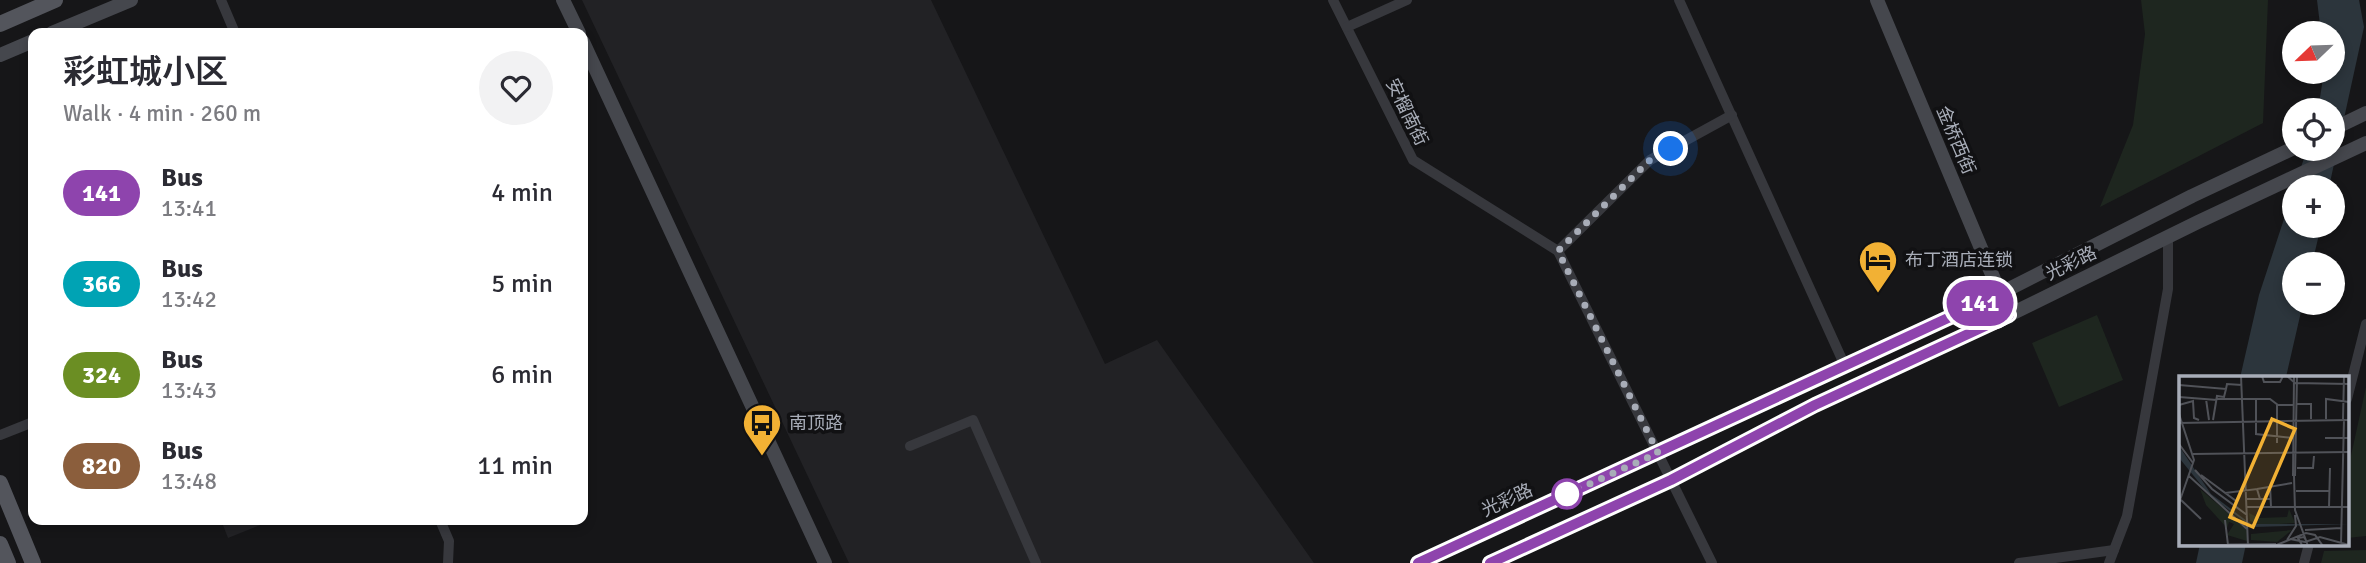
<!DOCTYPE html>
<html lang="en">
<head>
<meta charset="utf-8">
<style>
  body { margin:0; font-family:Signika,"Noto Sans SC",sans-serif; background:#f2f2f3; color:#2b2b33; height:100vh; display:flex; flex-direction:column; font-size:26px; white-space:nowrap }
  * { box-sizing:border-box; margin:0 }
  p { font-size:23px; color:#7c7c81 }
  .icon { flex:none; width:38px; height:38px; fill:none; stroke:currentColor; stroke-width:2; stroke-linecap:round; stroke-linejoin:round }
  .map { position:relative; flex:1; overflow:hidden }
  .sheet { position:absolute; left:28px; top:28px; width:560px; height:497px; display:flex; flex-direction:column; background:#fff; border-radius:14px; box-shadow:0 4px 10px #0003 }
  .sheet>* { flex:none }
  .badge { padding:0 14px; border-radius:23px; font-size:24px; line-height:46px }
  .needle { width:46px; rotate:247deg }
  .buttons { position:absolute; left:2282px; top:21px; display:grid; gap:14px }
  .buttons a { display:grid; place-items:center; width:63px; height:63px; border-radius:50%; background:#fff; box-shadow:0 4px 10px #0003; font-size:35px }
  .you { position:absolute; width:35px; height:35px; margin:-18px; border:5px solid #fff; border-radius:50%; background:#1a73e8; box-shadow:0 0 0 10px #1a73e833 }
  .map>.badge { position:absolute; translate:-50% -50%; box-shadow:0 0 0 4px #fff }
  .round { display:grid; place-items:center; flex:none; width:74px; height:74px; border-radius:37px; background:#f2f2f3 }
  .head { display:flex; align-items:center; justify-content:space-between; height:119px; padding:0 35px }
  h1 { font-size:33px; font-weight:600; line-height:52px }
  ul { padding:0; list-style:none }
  li { display:flex; align-items:center; gap:21px; height:91px; padding:0 35px }
  li div { flex:1 }
  li b { display:block; font-size:26px }
  li em { font-style:normal }
  li .badge { min-width:77px; font-weight:700; text-align:center }
  .map>svg:first-child { display:block }
  .built { fill:#222225 }
  .green { fill:#1e261f }
  .water { fill:#2c353c }
  .lines { fill:none; stroke-linecap:round; stroke-linejoin:round }
  .street { stroke:#37383d; stroke-width:10 }
  .secondary { stroke:#45474d; stroke-width:14 }
  .primary { stroke:#53555c; stroke-width:16 }
  .line-casing { stroke:#fff; stroke-width:16 }
  .line { stroke:#8e44ad; stroke-width:10 }
  .walk { stroke:#a8adb8; stroke-width:7; stroke-dasharray:0 12.6 }
  .stop-dot { fill:#fff; stroke:#8e44ad; stroke-width:3.5 }
  .labels { text-anchor:middle; stroke-width:7; stroke-linejoin:round; paint-order:stroke }
  .street-label { font-size:18px; fill:#a8adb8; stroke:#111113 }
  .poi-label { font-size:18px; fill:#a8adb8; stroke:#111113; text-anchor:start }
  .inset-road { fill:none; stroke:#505258; stroke-width:2 }
  .view { fill:#f2b134; fill-opacity:0.15; stroke:#f2b134; stroke-width:3.5 }
  .inset-edge { fill:none; stroke:#a8adb8; stroke-width:3.5 }
</style>
</head>
<body>
<div class="map">
<svg width="2366" height="563" viewBox="0 0 2366 563">
  <rect width="100%" height="100%" fill="#161618"/>
  <g class="built">
    <path d="M582,0H931L1105,364L1157,340L1314,563H849Z"/>
    <path d="M221,520H273L228,538Z"/>
  </g>
  <g class="green">
    <path d="M2141,0H2268L2263,123L2100,207L2133,125L2145,34Z"/>
    <path d="M2097,315L2123,380L2059,407L2032,343Z"/>
    <path d="M2366,387V536L2347,538V474Z"/>
    <path d="M2366,550V563H2321L2324,551Z"/>
  </g>
  <g class="water">
    <path d="M2317,0H2359L2364,27L2329,187H2294V226H2321L2312,264H2294V303H2303L2286,377L2240,378L2259,295L2307,149H2333V110H2318L2324,72H2333V33H2321Z"/>
    <path d="M2200,544H2246L2242,563H2196Z"/>
  </g>
  <g class="lines">
    <g class="street">
      <path d="M221,0L235,33"/>
      <path d="M1333,0L1413,160L1558,251"/>
      <path d="M1679,0L1845,366"/>
      <path d="M1347,27L1407,0"/>
      <path d="M2347,399L2366,324"/>
      <path d="M0,435L33,422"/>
      <path d="M910,446L973,420L1036,563"/>
      <path d="M440,520L449,541L448,563"/>
      <path d="M1712,563L1558,251L1650,160L1732,115"/>
      <path d="M2019,563L2114,550"/>
      <path d="M2109,563L2127,516L2168,289V237"/>
      <path d="M2304,563L2309,544"/>
    </g>
    <g class="secondary">
      <path d="M563,0L579,33"/>
      <path d="M1877,0L2009,315"/>
      <path d="M52,33L131,0"/>
      <path d="M583,42L825,563"/>
      <path d="M0,55L33,41"/>
      <path d="M2333,129L2366,113"/>
      <path d="M1418,563L1999,294L2192,196L2294,148"/>
      <path d="M1491,563L1671,480L1815,405L2009,315L2198,222L2366,143"/>
    </g>
    <g class="primary">
      <path d="M0,24L55,0"/>
      <path d="M0,483L33,563"/>
      <path d="M0,544L8,563"/>
    </g>
  </g>
  <g class="lines">
    <g class="line-casing">
      <path id="line" d="M1418,563L2000,294L2009,315L1815,405L1671,480L1490,563"/>
    </g>
    <use href="#line" class="line"/>
    <path class="walk" d="M1567,494L1658,453L1558,251L1650,160L1671,149"/>
  </g>
  <defs>
    <g id="hotel-pin" transform="scale(2.0125)"><path d="M0 17L-7.5 6A9.5 9.5 0 1 1 7.5 6Z" fill="#f2b134" stroke="#111113"/><path d="M-6-4.5h1.5V1H6V5H4.5V3h-9V5H-6ZM-4 0a1.8 1.8 0 1 1 3.6 0ZM.5 0V-2.5h3Q6-2.5 6 0Z" fill="#111"/></g>
    <g id="bus-pin" transform="scale(2.0125)"><path d="M0 17L-7.5 6A9.5 9.5 0 1 1 7.5 6Z" fill="#f2b134" stroke="#111113"/><path d="M-5-6H5V4H4V6H2V4H-2V6H-4V4H-5ZM-3.5-4V0h7V-4ZM-3.5 1.2v1.5H-2V1.2ZM2 1.2v1.5H3.5V1.2Z" fill="#111"/></g>
  </defs>
  <g fill-rule="evenodd">
    <use href="#hotel-pin" x="1878" y="260"/>
    <use href="#bus-pin" x="762" y="423"/>
  </g>
  <circle class="stop-dot" cx="1567" cy="494" r="14"/>
  <g class="labels">
    <g class="street-label">
      <text transform="translate(1407 112) rotate(64)" y="6">安榴南街</text>
      <text transform="translate(1956 140) rotate(67)" y="6">金桥西街</text>
      <text transform="translate(2071 263) rotate(-26)" y="6">光彩路</text>
      <text transform="translate(1507 500) rotate(-25)" y="6">光彩路</text>
    </g>
    <g class="poi-label">
      <text x="1905" y="266">布丁酒店连锁</text>
      <text x="789" y="429">南顶路</text>
    </g>
  </g>
  <g transform="translate(2179 376)">
    <rect width="170" height="170" fill="#161618"/>
    <path d="M21,113L68,153V165L48,159L55,148L50,146L48,152L27,129ZM110,133L116,147L82,149L71,145L70,137L80,142L108,141ZM113,154L98,166L72,164V158Z" fill="#1e261f"/>
    <path d="M0,70L32,118L72,148H170L73,151L31,120L1,83Z" fill="#2c353c"/>
    <path class="inset-road" d="M62,0L69,170M83,0L85,6H101L104,0M108,0L116,7L170,8M0,9L47,13L48,8L63,9M0,21L38,24M27,23L30,44M38,23H91L99,29H114M77,23V58L114,62M118,28H132V43M0,29L14,25L15,42L20,44M0,38L15,84L0,127M147,43V23L170,26M164,43L165,0M34,44L38,20L45,21L47,13M0,47L170,44M146,62H170M98,67V28M0,68L14,87M14,78L170,76M118,92H134L135,80M16,94L33,113L68,139M22,99L57,125L56,131M10,100L68,153M114,100L115,0M115,100L116,134L129,170M116,100L118,0M91,109L92,131M78,113L113,107M117,115H150M46,117L78,113L81,123M68,123H91M2,124L22,143M67,131H170M150,131L151,92M46,144L49,169M126,154L162,152M111,163L126,166L141,161L170,169M108,164L117,150L116,139M128,166L125,161L119,162L123,169L158,170M162,168L165,43M1,169L97,168M95,170L127,157L136,159L144,170"/>
    <path class="view" d="M93,43L116,53L74,151L51,141Z"/>
    <rect width="170" height="170" class="inset-edge"/>
  </g>
</svg>
<div class="buttons">
<a><svg class="needle" viewBox="-14 -14 28 28"><path d="M0-13l5 13h-10z" fill="#e53935"/><path d="M0 13l5-13h-10z" fill="#7c7c81"/></svg></a>
<a><svg class="icon" aria-label="locate" viewBox="0 0 24 24"><circle cx="12" cy="12" r="6"/><path d="M12 2v4M12 18v4M2 12h4M18 12h4"/></svg></a>
<a>+</a>
<a>−</a>
</div>
<div class="you" style="left:1671px;top:149px"></div>
<b class="badge" style="left:1980px;top:303px;background:#8e44ad;color:#fff">141</b>
<section class="sheet">
<div class="head"><div><h1>彩虹城小区</h1><p>Walk · 4 min · 260 m</p></div><a class="round"><svg class="icon" aria-label="heart" viewBox="0 0 24 24"><path d="M12 20l-8-8c-3-5 5-10 8-4 3-6 11-1 8 4z"/></svg></a></div>
<ul>
<li><span class="badge" style="background:#8e44ad;color:#fff">141</span><div><b>Bus</b><p>13:41</p></div><em>4 min</em></li>
<li><span class="badge" style="background:#00a3b4;color:#fff">366</span><div><b>Bus</b><p>13:42</p></div><em>5 min</em></li>
<li><span class="badge" style="background:#6b8e23;color:#fff">324</span><div><b>Bus</b><p>13:43</p></div><em>6 min</em></li>
<li><span class="badge" style="background:#8b5e3c;color:#fff">820</span><div><b>Bus</b><p>13:48</p></div><em>11 min</em></li>
</ul>
</section>
</div>
</body>
</html>
